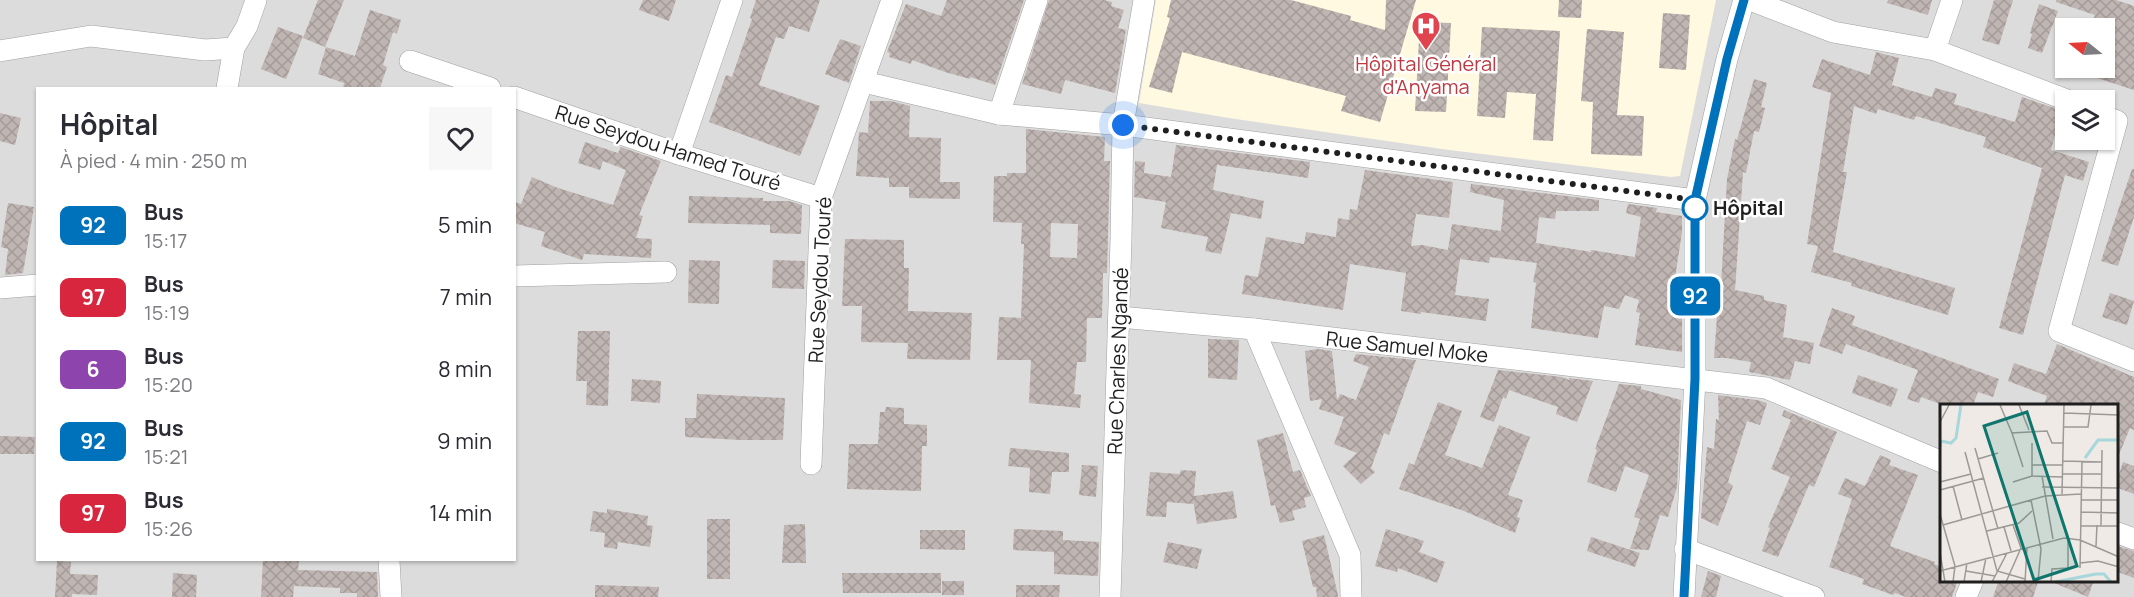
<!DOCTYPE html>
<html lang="fr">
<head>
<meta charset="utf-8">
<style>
  body { margin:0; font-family:Manrope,sans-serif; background:#f7f7f7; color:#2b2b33; height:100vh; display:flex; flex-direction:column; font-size:22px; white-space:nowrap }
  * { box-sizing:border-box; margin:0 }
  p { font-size:20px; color:#7c7c81 }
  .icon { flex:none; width:33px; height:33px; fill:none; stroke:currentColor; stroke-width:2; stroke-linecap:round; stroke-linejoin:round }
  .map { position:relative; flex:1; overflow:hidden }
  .details { position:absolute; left:36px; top:87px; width:480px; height:474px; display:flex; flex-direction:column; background:#fff; border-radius:0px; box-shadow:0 2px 4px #0004 }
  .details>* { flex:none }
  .badge { padding:0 12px; border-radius:9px; font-size:21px; line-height:39px }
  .needle { width:39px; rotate:288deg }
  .tools { position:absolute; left:2055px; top:18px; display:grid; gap:12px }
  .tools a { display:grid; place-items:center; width:60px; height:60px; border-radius:0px; background:#fff; box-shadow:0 2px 4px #0004; font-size:30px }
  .you { position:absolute; width:30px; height:30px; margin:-15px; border:4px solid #fff; border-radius:50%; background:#1a73e8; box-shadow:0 0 0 9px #1a73e833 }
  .map>.badge { position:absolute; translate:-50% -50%; box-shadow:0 0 0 3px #fff }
  .round { display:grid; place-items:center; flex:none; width:63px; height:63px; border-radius:0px; background:#f7f7f7 }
  .headline { display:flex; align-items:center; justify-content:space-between; height:102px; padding:0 24px }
  h1 { font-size:28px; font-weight:700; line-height:45px }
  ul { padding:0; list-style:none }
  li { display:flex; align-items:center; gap:18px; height:72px; padding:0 24px }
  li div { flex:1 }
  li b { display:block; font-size:22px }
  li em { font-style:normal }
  li .badge { min-width:66px; font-weight:700; text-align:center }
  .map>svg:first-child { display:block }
  .residential { fill:#dddcdc; fill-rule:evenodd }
  .education { fill:#fef9e0 }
  .building { fill:url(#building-cross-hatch); fill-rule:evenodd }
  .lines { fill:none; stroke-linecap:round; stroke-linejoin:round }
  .minor-casing { stroke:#a0a0a0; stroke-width:22 }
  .minor { stroke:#fff; stroke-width:21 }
  .line-casing { stroke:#fff; stroke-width:14 }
  .line { stroke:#0072bc; stroke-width:9 }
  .walk { stroke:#1f1f1f; stroke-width:6; stroke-dasharray:0 10.8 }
  .stop-dot { fill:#fff; stroke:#0072bc; stroke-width:3 }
  .labels { text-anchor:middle; stroke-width:5; stroke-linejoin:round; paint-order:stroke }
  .health-label { font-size:20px; fill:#be3a42; stroke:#fff }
  .street-label { font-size:20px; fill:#1f1f1f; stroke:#fff }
  .stop-label { font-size:20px; font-weight:bold; fill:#1f1f1f; stroke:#fff; text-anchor:start }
  .inset-river { fill:none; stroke:#a7d7db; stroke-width:3 }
  .inset-road { fill:none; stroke:#9c9996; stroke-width:1.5 }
  .view { fill:#0f766e; fill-opacity:0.15; stroke:#0f766e; stroke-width:3 }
  .inset-edge { fill:none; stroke:#1f1f1f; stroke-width:3 }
</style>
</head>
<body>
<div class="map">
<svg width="2134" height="597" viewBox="0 0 2134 597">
  <defs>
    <pattern id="building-cross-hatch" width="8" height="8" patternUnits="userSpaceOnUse" patternTransform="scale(1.5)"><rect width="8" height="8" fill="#bfb5b2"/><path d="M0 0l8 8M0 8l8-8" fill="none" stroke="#a49b99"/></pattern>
  </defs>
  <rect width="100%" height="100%" fill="#efeae5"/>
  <path class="residential" d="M0,0H2134V597H0ZM2066,28H2104V68H2066ZM38,88H514V560H38ZM2066,100H2104V140H2066ZM1942,405H2118V580H1942Z"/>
  <path class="education" d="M1156,0H1716L1680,176L1671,177L1449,150L1229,118L1139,103Z"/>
  <g class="building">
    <path d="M318,0H344L325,47L303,38Z"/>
    <path d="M643,0H676L669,21L639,10Z"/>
    <path d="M756,0H820L809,32L789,26L784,39L776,37L759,85L820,106L800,156L709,122L726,75L732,77L752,19L750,18Z"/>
    <path d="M947,0H1024L995,85L970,77V79L945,72L912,60L911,64L889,57L890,53L887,52L906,4L941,16Z"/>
    <path d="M1049,0H1104L1112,2L1111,6L1124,10L1118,28L1126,30L1115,93L1065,80L1061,94L1022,84Z"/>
    <path d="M1171,0H1291L1351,16L1350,20L1385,30L1386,0H1416L1380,122L1341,111L1346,96L1182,52L1172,93L1149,87L1170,18L1167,17Z"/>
    <path d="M1559,0H1582L1581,18L1558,17Z"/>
    <path d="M1888,0H1932L1928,15L1887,3Z"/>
    <path d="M1994,0H2013L1999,45L1982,40Z"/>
    <path d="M2056,0H2116L2134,6V90L2072,70L2073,68H2104V28H2090L2095,15L2056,2Z"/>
    <path d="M2039,4L2058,11L2042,53L2028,48L2032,34L2030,33Z"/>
    <path d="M370,10L401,20L397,34L393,32L383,65L387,67L380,88H343L344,83L318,74L326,47L355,56Z"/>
    <path d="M1663,13L1690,15L1686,70L1659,68Z"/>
    <path d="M1420,22L1451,23L1446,112L1415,111Z"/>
    <path d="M278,27L303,36L286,79L261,69Z"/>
    <path d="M1482,27L1560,31L1553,141L1533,140L1536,94L1507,92L1505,118L1477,116Z"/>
    <path d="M1587,29L1624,32L1617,115L1644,116L1642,156L1591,154L1593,102L1581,101Z"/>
    <path d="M840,39L861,46L849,83L825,74Z"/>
    <path d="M1876,52L1899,58L1892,85L1932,97L1935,88L1957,94L1954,104L2015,122L2022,97L2066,112V130L2057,128L2051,150L2089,162L2083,181L2065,175L2023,335L1999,328L2042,168L1983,147L1986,137L1916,116L1914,120L1878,109L1876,114L1854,106L1843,172H1847L1833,252L1955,288L1948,315L1851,286L1852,283L1811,272L1818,246L1807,244L1831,93L1812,87L1822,59L1870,75Z"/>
    <path d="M1754,79L1767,83L1761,107L1765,108L1759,132L1754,131L1746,173L1743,172L1735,290L1764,296V300L1787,305L1783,337L1814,343L1810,364L1795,361L1790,380L1749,372L1751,362L1726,358H1714L1717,316L1724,285H1721L1727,179L1735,139L1737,140Z"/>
    <path d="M870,101H891L910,106L909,137L941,138L940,182H960V199L909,198V187H889V178L856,176L859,132L868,133Z"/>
    <path d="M0,113L21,118L15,145L0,141Z"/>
    <path d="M1026,129L1105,137L1104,161H1110L1107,273H1103L1102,318H1087L1086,362H1077L1074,394L1081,395L1080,408L1029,403L1031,360H997L999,317L1021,318L1024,244H1021L1022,223L993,222L994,176H1007V173H1026ZM1051,223L1078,224L1077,258L1050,257Z"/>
    <path d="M585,142L618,153L621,147L661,161L639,215L643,216L636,238L652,239L651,258L584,254L582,260L541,246L545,232L514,223V202L521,204L532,177L558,188L613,205L626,170L603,161L600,170L578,163Z"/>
    <path d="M1176,145L1310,162L1308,178L1217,165L1213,190L1264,201L1261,219L1231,213L1221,254L1205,251L1208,237L1161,228L1166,202L1134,197L1135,161L1145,162L1144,173L1171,177Z"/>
    <path d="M2132,169H2134V217L2118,266L2101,261Z"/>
    <path d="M1365,170L1453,182L1449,218L1416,214L1411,246L1422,245L1448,250L1452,224L1501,231L1504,200L1470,192L1471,184L1599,200V211H1556L1555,219L1539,217L1536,243L1591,252V250L1635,257L1641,217L1626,213L1628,204L1657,208L1656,212L1682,216V232L1675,278L1682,279V352L1635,345L1640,313L1636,312L1639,300L1625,295L1619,309L1604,306L1598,338L1531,328L1536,283L1533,282L1537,263L1490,257L1489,263L1460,259L1455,295L1489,299L1486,321L1421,312V314L1401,311L1406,273L1350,264L1343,310L1242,294L1245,275L1258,277L1266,237L1304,244L1306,232L1336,237L1338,218L1349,220L1350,209L1357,210Z"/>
    <path d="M689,196L763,198V201H789L802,205L801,234L770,233V225L688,223Z"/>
    <path d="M8,203L34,207L23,273L5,275L8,249L1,247Z"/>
    <path d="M845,239L904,240V268H909L908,311L972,313L970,360L907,359L908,343L861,342L862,306H842Z"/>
    <path d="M689,260L720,261L719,304L688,303Z"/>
    <path d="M773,260L805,261L804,289L772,288Z"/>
    <path d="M2110,293L2134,301L2127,325L2102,317Z"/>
    <path d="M1832,308L1855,316L1852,325L1999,379L1993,397L1978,392L1973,405H1943L1921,397L1919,403L1907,399L1918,370L1846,344L1842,354L1819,346Z"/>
    <path d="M578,331H610L608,406L586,405L587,381H576Z"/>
    <path d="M1208,339L1239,340L1237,380L1208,378Z"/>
    <path d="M2057,344L2134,377V430L2130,428L2118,457V405H2044L2047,396L2008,381L2014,363L2046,374Z"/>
    <path d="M1318,349L1332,351L1337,400L1340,394L1356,400L1369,367L1353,361L1356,354L1416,360L1389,435L1384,433L1371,468L1375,472L1361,484L1343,466L1357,453L1334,444L1344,417L1319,409L1322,399L1310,401L1305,351Z"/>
    <path d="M1498,370L1562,377L1569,380V378L1593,381L1577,422L1556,414L1558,407L1509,390L1506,399L1503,397L1494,422L1480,417Z"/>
    <path d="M1858,375L1898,389L1891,407L1852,393Z"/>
    <path d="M632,379L661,381L660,403L631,401Z"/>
    <path d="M1619,384L1641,386V389L1681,400L1677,487L1668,517L1660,515L1649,550L1630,549L1640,519L1634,517L1649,475L1625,466L1616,492L1587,482L1597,450L1595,449Z"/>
    <path d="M697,394L785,398L783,440H741L685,437V418H696Z"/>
    <path d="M1718,395L1757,400L1767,403L1760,425L1747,421L1728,482L1733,486L1718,526L1701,518L1707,447L1714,449L1716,419L1719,420Z"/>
    <path d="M1438,402L1462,411L1445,455L1482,468L1499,425L1530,437L1508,495L1523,500L1517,517L1520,518L1515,533L1464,511L1399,489L1409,463L1414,465Z"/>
    <path d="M886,407L904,408V424L927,425V446H922L921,491L847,489L849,444H878L880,412H885Z"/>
    <path d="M1784,410L1837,432L1814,487L1809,485L1778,557L1762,551L1770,528L1768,527L1790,477L1771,469L1791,420L1782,416Z"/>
    <path d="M1283,433L1293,472L1300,470L1311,496L1304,498L1306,507L1292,511L1295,520L1280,523L1275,505L1271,506L1257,440Z"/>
    <path d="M0,436L35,437L34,454H0Z"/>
    <path d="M1010,448L1069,453V472H1052L1050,494L1029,492L1030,468L1008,466Z"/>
    <path d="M1880,455L1891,460L1889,465L1918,475L1890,546L1935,562L1934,564L1942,567V580H1958L1952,597H1906L1895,593L1893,595L1862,584L1864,579L1829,567L1852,499L1838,494L1845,478L1865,486Z"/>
    <path d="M2123,462L2134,466V494L2118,488V477Z"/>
    <path d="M1082,465L1098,466L1096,497L1079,495Z"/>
    <path d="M1181,470L1196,471L1194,496L1233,491L1237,518L1197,524L1193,500V504L1167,502L1166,517L1146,516L1150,472L1180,474Z"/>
    <path d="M607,509L648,516L647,525L653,526L650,547L618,542L617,549L604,547L605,533L590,531L593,511L607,513Z"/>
    <rect x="707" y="519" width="23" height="60"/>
    <path d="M805,524L806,563H782L784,525Z"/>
    <path d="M1014,529L1063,531V540L1099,542L1098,576L1054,574V552L1013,550Z"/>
    <path d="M1386,529L1424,541L1419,552L1445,562L1437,583L1398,568L1397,572L1375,566Z"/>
    <path d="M920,530H965V550L920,549Z"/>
    <path d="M1324,535L1338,595V597H1317L1316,587H1313L1302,541Z"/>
    <path d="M1591,537L1640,553L1635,567L1587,551Z"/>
    <path d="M1168,542L1202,549L1197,569L1163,562Z"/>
    <path d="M2118,546L2134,551V578L2118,572Z"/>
    <path d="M263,560H299L298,570L377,572L378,597H357V593H340V588L294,586L293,597H261Z"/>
    <path d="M57,561L71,562L70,574L98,575L97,595L72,594V597H55Z"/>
    <path d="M1708,571L1721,576L1716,597H1701Z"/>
    <path d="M173,573L197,575L196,597H172Z"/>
    <path d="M842,573H941V593H843Z"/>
    <path d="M1999,580H2039L2033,597H1993Z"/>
    <path d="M2047,580H2094L2088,597Z"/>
    <rect x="942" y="581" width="22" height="14"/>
    <path d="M595,585L659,587L658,597H595Z"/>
    <path d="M1016,585H1060L1059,597H1016Z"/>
  </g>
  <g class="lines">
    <g class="minor-casing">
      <g id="minor">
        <path d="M1750,0L1833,32L1935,50L2067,100"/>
        <path d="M1935,50L1952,0"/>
        <path d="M0,51L91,36L205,50L234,48"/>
        <path d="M410,61L490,88"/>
        <path d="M864,82L999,114L1123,125L1695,200"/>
        <path d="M227,88L234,48L247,26L256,0"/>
        <path d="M514,97L679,154L821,198"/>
        <path d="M999,114L1037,0"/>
        <path d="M2104,116L2117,121L2059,331L2134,361"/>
        <path d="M679,154L732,0"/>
        <path d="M514,276L666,272"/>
        <path d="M0,288L38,285"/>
        <path d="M1119,317L1254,329L1766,388L1942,462"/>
        <path d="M1254,329L1350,555L1351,597"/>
        <path d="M811,464L821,198L892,0"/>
        <path d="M2118,533L2134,539"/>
        <path d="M1685,549L1814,597"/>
        <path d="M389,560L391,597"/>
        <path d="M1110,597L1121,239L1123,125L1144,0"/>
        <path d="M1684,597L1695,379V200L1727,59L1744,0"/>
        <path d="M1966,597L1973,580"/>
      </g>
    </g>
    <use href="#minor" class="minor"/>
  </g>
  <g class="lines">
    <g class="line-casing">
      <path id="line" d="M1684,597L1695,379V200L1727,59L1744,0"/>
    </g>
    <use href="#line" class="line"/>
    <path class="walk" d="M1123,125L1695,200V208"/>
  </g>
  <defs>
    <g id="hospital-pin" transform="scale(1.5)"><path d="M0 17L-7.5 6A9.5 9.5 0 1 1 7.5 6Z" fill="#e0444e" stroke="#fff"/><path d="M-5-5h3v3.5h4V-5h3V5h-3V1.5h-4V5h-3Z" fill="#fff"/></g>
  </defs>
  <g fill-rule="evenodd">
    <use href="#hospital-pin" x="1426" y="26"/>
  </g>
  <circle class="stop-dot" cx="1695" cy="208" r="12"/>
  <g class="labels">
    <g class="health-label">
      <text x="1426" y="71">Hôpital Général<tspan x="1426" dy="23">d'Anyama</tspan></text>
    </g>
    <g class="street-label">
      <text transform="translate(668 148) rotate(18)" y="7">Rue Seydou Hamed Touré</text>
      <text transform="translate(820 280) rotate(-87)" y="7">Rue Seydou Touré</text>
      <text transform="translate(1407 347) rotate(6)" y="7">Rue Samuel Moke</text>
      <text transform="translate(1118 361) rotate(-88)" y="7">Rue Charles Ngandé</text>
    </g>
    <g class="stop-label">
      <text x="1713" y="215">Hôpital</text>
    </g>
  </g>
  <g transform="translate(1940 404)">
    <rect width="178" height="178" fill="#efeae5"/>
    <path class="inset-river" d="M0,43L1,37L11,39L16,34L21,1M145,54L158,36H179M115,178L156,170H164L171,178"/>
    <path class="inset-road" d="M60,1L72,29M79,1L89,26M124,9L179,11M0,18L9,1M124,23H148L151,1M35,44L58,125M25,48L57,167L85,175M38,55L58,49M123,57L162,58M92,61H122M83,63L72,29L107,27L112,39H123M122,70H161M92,72V39M102,72L113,135M0,78L31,70M73,78L92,72L122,73M13,82L22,116M102,83L179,84M0,86L44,74M122,90L124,1M91,96L101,145L98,178M141,96H179M141,108L179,109M0,110L15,162L13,178M3,121L105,92L141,90M161,121L162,46M140,122H179M64,123L71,147M47,127L79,119L92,107M156,142L157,121M0,149L5,178M140,159L158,157L179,163M140,164L142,57M0,167L124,134L140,136L179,153M26,167L55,172M24,178L27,159M41,178L46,154M52,178L67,149M66,178L81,144L73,121M85,178L87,143M111,178L112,165L128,164V134"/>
    <path class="view" d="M87,8L137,162L94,176L44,22Z"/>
    <rect width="178" height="178" class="inset-edge"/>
  </g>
</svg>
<div class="tools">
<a><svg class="needle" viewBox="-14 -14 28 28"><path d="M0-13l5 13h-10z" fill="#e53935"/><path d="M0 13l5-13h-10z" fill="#7c7c81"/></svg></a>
<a><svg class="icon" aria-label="layers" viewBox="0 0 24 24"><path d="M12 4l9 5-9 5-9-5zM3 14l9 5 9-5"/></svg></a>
</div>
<div class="you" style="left:1123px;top:125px"></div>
<b class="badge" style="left:1695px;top:296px;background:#0072bc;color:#fff">92</b>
<section class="details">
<div class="headline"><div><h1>Hôpital</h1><p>À pied · 4 min · 250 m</p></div><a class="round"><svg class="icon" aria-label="heart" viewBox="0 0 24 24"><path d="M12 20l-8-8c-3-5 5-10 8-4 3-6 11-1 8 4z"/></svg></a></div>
<ul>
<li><span class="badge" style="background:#0072bc;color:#fff">92</span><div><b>Bus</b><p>15:17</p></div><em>5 min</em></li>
<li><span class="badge" style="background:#d7263d;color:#fff">97</span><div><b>Bus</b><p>15:19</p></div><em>7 min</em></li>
<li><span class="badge" style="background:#8e44ad;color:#fff">6</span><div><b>Bus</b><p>15:20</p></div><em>8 min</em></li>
<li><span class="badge" style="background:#0072bc;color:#fff">92</span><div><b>Bus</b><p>15:21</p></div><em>9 min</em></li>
<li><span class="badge" style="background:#d7263d;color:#fff">97</span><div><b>Bus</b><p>15:26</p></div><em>14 min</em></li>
</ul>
</section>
</div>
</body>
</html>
